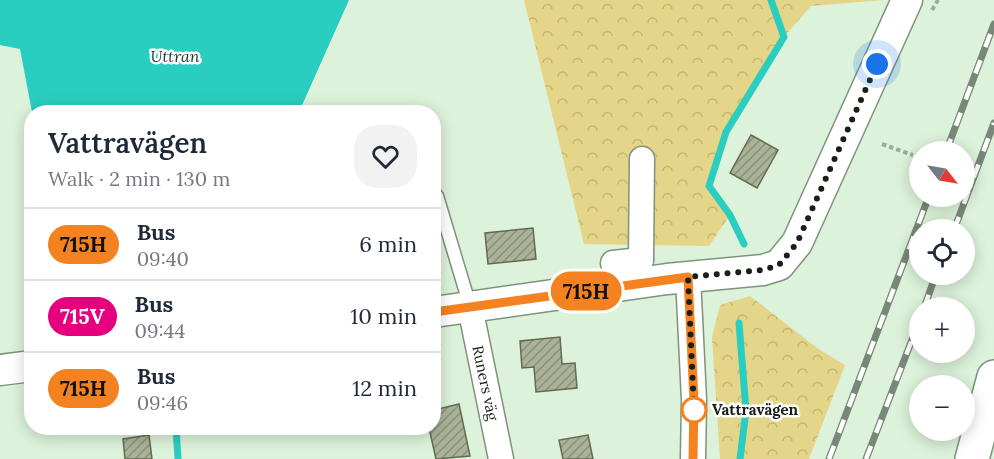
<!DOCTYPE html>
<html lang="en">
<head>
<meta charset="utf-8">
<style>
  body { margin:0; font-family:Lora,serif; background:#f2f2f3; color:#1f2937; height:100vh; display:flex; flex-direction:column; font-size:22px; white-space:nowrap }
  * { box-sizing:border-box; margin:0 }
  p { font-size:20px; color:#747a83 }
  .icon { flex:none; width:33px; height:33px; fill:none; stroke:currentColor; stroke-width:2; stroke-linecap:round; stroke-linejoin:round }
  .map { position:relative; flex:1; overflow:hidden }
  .side { position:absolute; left:24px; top:105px; width:417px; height:330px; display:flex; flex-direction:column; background:#fff; border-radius:24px; box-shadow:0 3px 15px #0003 }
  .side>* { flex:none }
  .badge { padding:0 12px; border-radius:20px; font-size:21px; line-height:39px }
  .needle { width:39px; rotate:121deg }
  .buttons { position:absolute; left:909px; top:141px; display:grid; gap:12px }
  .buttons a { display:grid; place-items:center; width:66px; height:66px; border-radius:50%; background:#fff; box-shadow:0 3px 15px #0003; font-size:30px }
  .you { position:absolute; width:30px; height:30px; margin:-15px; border:4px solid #fff; border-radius:50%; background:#1a73e8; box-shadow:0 0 0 9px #1a73e833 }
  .map>.badge { position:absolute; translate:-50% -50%; box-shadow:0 0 0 3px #fff }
  .round { display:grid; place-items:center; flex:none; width:63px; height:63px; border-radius:24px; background:#f2f2f3 }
  .head { display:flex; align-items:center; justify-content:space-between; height:102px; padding:0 24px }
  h1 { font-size:28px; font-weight:600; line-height:45px }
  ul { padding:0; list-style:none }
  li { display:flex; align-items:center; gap:18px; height:72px; padding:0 24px; border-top:2px solid #e0e1e3 }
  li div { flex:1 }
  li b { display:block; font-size:22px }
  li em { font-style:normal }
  li .badge { min-width:66px; font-weight:700; text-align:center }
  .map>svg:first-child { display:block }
  .forest { fill:url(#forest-crowns) }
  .water { fill:#2acec0 }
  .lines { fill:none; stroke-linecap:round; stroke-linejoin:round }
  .stream { stroke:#2acec0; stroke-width:7 }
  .building { fill:url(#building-hatch); stroke:#636a51; stroke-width:1.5 }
  .service-casing { stroke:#7e927c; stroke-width:15 }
  .minor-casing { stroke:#7e927c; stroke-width:27 }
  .tertiary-casing { stroke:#7e927c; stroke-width:33 }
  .secondary-casing { stroke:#7e927c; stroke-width:36 }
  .path { stroke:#9bad9a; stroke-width:4; stroke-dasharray:4.5 3; stroke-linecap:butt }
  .service { stroke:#fff; stroke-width:12 }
  .minor { stroke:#fff; stroke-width:24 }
  .tertiary { stroke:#fff; stroke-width:30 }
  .secondary { stroke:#fff; stroke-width:33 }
  .rail-casing { stroke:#798778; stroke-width:7 }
  .rail { stroke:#fff; stroke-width:4.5; stroke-dasharray:14; stroke-linecap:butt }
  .line-casing { stroke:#fff; stroke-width:14 }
  .line { stroke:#f58220; stroke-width:9 }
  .walk { stroke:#181f17; stroke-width:6; stroke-dasharray:0 10.8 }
  .stop-dot { fill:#fff; stroke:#f58220; stroke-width:3 }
  .labels { text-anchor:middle; stroke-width:5; stroke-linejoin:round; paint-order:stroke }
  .street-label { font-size:15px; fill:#181f17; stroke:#fff }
  .stop-label { font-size:15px; font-weight:bold; fill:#181f17; stroke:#fff; text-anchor:start }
  .water-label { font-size:16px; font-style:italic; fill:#1e3734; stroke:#fff }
</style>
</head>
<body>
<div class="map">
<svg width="994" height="459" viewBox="0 0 994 459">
  <defs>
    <pattern id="forest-crowns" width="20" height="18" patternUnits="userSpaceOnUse" patternTransform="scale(1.5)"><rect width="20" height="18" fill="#e4d588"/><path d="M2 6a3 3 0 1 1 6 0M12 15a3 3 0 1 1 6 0" fill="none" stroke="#c3b675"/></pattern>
    <pattern id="building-hatch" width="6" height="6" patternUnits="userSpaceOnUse" patternTransform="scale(1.5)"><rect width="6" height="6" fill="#aab397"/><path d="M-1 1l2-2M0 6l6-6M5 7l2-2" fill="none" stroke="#89917a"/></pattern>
  </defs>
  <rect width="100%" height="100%" fill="#dcf2da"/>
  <g class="forest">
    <path d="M524,0H884L811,6L784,37L726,132L709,186L730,215L709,246L584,244Z"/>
    <path d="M750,296L817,348L845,365L809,459H720L712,337L720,305Z"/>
  </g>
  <path class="water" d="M0,0H349L299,112H32L20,49L0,45Z"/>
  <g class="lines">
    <g class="stream">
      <path d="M744,244L730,215L709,186L726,132L784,37L771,0"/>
      <path d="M739,323L746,410L740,459"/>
      <path d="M176,428L178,459"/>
    </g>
  </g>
  <g class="building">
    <path d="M751,135L778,150L757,188L730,173Z"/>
    <path d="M533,228L536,259L488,264L485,233Z"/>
    <path d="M560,337L562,364L575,363L577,388L536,392L534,367L522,368L520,341Z"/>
    <path d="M459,404L470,456L436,459L429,428H434V410Z"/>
    <path d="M149,435L152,459H125L123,439Z"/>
    <path d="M588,435L593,459H563L559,440Z"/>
  </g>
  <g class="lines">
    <g class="service-casing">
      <path id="service" d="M434,192L437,196L470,306"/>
    </g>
    <g class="minor-casing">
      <g id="minor">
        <path d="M613,263L641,260"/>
        <path d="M688,277L694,400L693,459"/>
        <path d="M635,284L641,260L642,159"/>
        <path d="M470,307L501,459"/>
      </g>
    </g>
    <g class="tertiary-casing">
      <g id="tertiary">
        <path d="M434,312L667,279L763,270L779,265L797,243L907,0"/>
        <path d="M0,370L32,366"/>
      </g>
    </g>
    <g class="secondary-casing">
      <path id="secondary" d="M972,459L994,377"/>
    </g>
    <g class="path">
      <path d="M932,10L938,0"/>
      <path d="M882,144L913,155"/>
    </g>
    <use href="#service" class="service"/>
    <use href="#minor" class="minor"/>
    <use href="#tertiary" class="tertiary"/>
    <use href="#secondary" class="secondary"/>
    <g class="rail-casing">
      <g id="rail">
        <path d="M946,152L994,24"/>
        <path d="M954,230L994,123"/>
        <path d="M924,308L936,274"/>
        <path d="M829,459L929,196"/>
        <path d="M866,459L920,319"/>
      </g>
    </g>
    <use href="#rail" class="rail"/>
  </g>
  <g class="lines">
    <g class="line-casing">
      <path id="line" d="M434,312L688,277L694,400L693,459"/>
    </g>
    <use href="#line" class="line"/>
    <path class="walk" d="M694,410L688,277L763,270L779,265L797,243L877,64"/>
  </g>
  <circle class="stop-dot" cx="694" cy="410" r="12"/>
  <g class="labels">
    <g class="street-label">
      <text transform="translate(485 383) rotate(78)" y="5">Runers väg</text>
    </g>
    <g class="stop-label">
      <text x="712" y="415">Vattravägen</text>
    </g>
    <g class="water-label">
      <text x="175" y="62">Uttran</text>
    </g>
  </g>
</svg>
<div class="buttons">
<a><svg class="needle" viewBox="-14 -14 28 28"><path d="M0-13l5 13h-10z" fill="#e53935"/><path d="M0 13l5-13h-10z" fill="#747a83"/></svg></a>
<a><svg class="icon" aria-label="locate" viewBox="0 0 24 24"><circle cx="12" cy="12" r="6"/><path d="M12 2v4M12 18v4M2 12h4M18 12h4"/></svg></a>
<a>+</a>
<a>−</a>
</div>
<div class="you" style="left:877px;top:64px"></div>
<b class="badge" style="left:586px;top:291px;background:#f58220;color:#111">715H</b>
<section class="side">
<div class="head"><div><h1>Vattravägen</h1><p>Walk · 2 min · 130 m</p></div><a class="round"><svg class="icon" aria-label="heart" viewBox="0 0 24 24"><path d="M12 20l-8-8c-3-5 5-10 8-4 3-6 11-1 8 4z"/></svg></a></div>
<ul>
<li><span class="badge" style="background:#f58220;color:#111">715H</span><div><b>Bus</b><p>09:40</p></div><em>6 min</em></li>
<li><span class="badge" style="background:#e6007e;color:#fff">715V</span><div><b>Bus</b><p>09:44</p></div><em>10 min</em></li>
<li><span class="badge" style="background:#f58220;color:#111">715H</span><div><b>Bus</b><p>09:46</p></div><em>12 min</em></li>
</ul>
</section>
</div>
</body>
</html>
